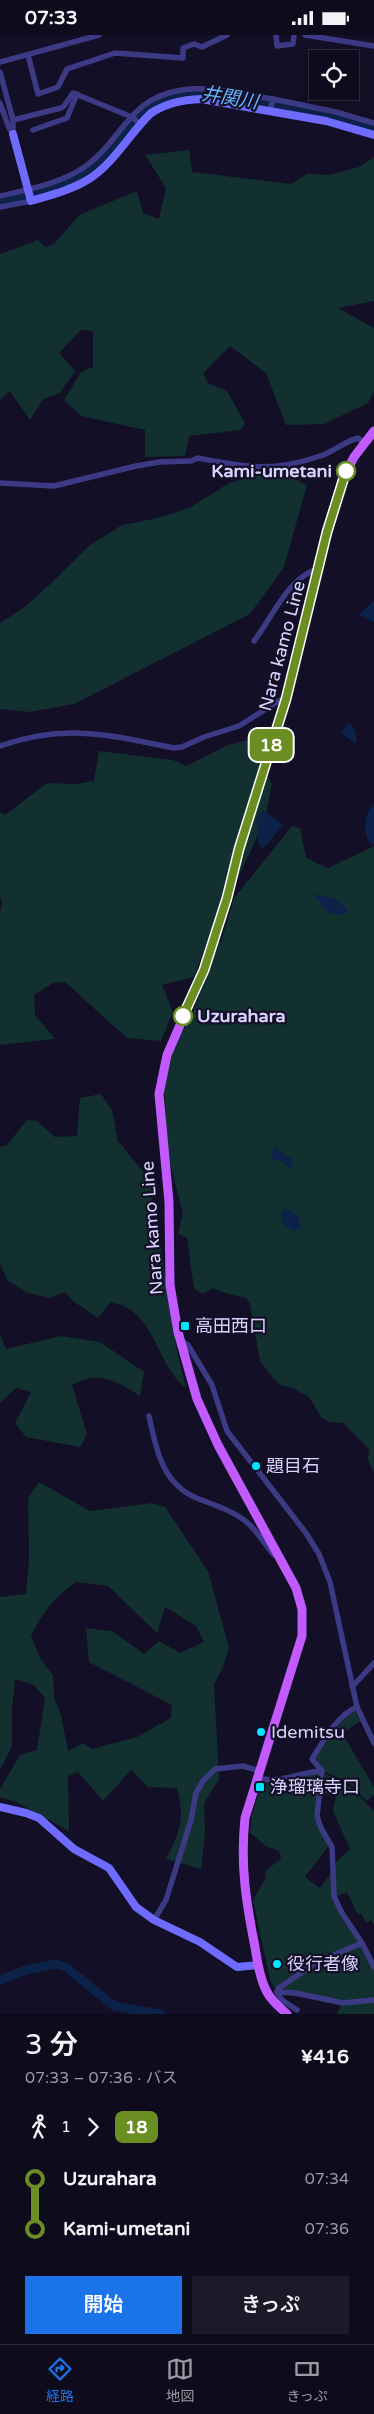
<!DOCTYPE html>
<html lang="ja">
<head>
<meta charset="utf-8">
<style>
  body { margin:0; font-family:"Varela Round","Noto Sans JP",sans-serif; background:#1c1929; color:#f1f3f6; height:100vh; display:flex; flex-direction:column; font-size:19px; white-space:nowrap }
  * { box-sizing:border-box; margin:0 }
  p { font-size:16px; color:#9b9ba3 }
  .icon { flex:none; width:28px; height:28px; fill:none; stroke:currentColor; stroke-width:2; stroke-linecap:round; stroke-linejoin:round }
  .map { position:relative; height:1979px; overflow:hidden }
  .sheet { display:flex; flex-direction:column; background:#0e0b1c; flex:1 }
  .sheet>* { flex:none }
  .badge { padding:0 10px; border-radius:8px; font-size:18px; line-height:32px }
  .tools { position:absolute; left:309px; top:15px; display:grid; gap:10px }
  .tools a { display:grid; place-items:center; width:50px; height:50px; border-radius:0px; background:#0e0b1c; box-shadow:0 5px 20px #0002,0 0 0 1px #2e2b3b; font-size:25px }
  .map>.badge { position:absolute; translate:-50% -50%; box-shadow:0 0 0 2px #fff }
  .legs { display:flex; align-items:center; gap:8px; height:55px; padding:0 25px; font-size:16px }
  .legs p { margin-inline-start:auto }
  .summary { display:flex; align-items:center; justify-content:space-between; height:85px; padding:0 25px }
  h1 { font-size:28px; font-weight:600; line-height:38px }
  .action { display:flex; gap:10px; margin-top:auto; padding:10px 25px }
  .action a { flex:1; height:58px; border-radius:0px; background:#1a73e8; color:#fff; font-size:20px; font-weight:600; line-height:58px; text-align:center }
  .action a+a { background:#1c1929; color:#f1f3f6 }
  ul { padding:0 25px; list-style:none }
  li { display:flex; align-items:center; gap:18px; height:50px; font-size:19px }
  li i { display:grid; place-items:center; width:8px; height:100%; margin:0 6px; background:currentColor }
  li i::after { content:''; width:12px; height:12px; margin:-6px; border:4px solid; border-radius:50%; background:#0e0b1c }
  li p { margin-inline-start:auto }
  li:first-child i { background:linear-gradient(#0000 50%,currentColor 0) }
  li:last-child i { background:linear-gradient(currentColor 50%,#0000 0) }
  .status { display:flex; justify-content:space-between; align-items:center; height:35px; padding:0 25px; background:#0e0b1c; direction:ltr }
  .status svg { height:14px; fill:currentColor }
  .tabs { display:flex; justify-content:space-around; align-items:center; height:70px; border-top:1px solid #2e2b3b; background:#0e0b1c; font-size:14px; color:#9b9ba3 }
  .tabs a { display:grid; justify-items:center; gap:2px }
  .tabs .selected { color:#1a73e8 }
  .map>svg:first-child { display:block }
  .green { fill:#12302f; fill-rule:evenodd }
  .water { fill:#0c2248 }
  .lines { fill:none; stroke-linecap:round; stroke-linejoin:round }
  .river { stroke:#0c2248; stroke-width:9 }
  .street { stroke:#3d3a85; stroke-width:5.5 }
  .secondary { stroke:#6f6bff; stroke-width:8 }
  .primary { stroke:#c25bff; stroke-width:9 }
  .line-1-casing { stroke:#fff; stroke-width:11 }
  .line-1 { stroke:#6b8e23; stroke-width:8 }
  .stop-1-dot { fill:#fff; stroke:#6b8e23; stroke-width:2.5 }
  .poi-dot { fill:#00e5ff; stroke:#130f26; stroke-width:2 }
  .labels { text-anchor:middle; stroke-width:4.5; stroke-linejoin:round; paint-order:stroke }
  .stop-label { font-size:18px; font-weight:bold; fill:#d9d4ff; stroke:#130f26; text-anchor:end }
  .street-label { font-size:18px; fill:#d9d4ff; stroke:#130f26 }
  .poi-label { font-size:18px; fill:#d9d4ff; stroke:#130f26; text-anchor:start }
  .water-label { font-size:19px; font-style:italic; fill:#62b6ff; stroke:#130f26 }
</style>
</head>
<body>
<div class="status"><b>07:33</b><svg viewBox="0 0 49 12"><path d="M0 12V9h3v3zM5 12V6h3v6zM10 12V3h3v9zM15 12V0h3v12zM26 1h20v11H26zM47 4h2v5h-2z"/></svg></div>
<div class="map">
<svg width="374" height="1979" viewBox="0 0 374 1979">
  <rect width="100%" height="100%" fill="#130f26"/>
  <g class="green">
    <path d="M189,115L192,137L291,149L307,139L329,140L359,132L374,122V266L338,273L374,293V356L368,368L324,389L286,390L266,338L230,311L203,338L208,348L227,356L245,388L241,395L189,401L185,421L145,422V395L81,381L64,365L81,337L93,332V296L81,295L59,318L75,336L60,358L43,364L30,385L10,356L0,365V219L38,205L45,212L54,209L79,180L137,156L143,178L159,184L166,153L145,120Z"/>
    <path d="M276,435L307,450L284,532L250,579L74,669L29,677L0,674V588L22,574L47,552L90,510L122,490L158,483L189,473L229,448Z"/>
    <path d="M248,705L272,749L264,788L207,907L194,942L162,950L173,977L161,1006L127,1003L65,947L53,948L34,960L35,980L55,1004L0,1010V878L2,866L0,864V777L5,780L47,748L75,749L94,746L99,716L173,725L186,731L228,710Z"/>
    <path d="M292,791L300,793L306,823L328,833L374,811V1438L368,1425L369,1414L343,1388L329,1387L321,1382L309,1362L292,1353L281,1350L273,1343L260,1326L250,1269L246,1263L221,1257L213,1253L202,1259L194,1253L187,1203L178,1199L183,1178L168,1121L164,1051L167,1030L176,1005L187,990L207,943L218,905L221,907L234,863Z"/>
    <path d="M101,1059L112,1075L118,1106L154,1150L148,1184L159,1202L177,1316L186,1353C155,1329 156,1275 111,1267L98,1283L73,1266L65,1257L50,1263L28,1258L8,1246L0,1229V1112L7,1110L27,1085L37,1086L55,1102L77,1101L80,1063Z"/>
    <path d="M0,1300L6,1314L61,1301L100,1307L144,1337L140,1361C116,1346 99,1335 72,1350L87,1399L80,1412L26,1402L15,1388L31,1357L16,1353L0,1368Z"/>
    <path d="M39,1447L90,1476L152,1468L165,1472L208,1536L229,1613L223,1632L214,1649L219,1744L204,1768L205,1799L201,1834L166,1824C180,1797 185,1784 177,1753L148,1752L131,1735L103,1766L78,1737L68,1741L69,1796L16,1767L0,1762V1754L20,1720L37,1715L45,1663L34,1650L15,1644L12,1675V1711L0,1735V1562L26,1559L29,1525L28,1463ZM76,1547L108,1551L157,1598L165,1572L196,1591L204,1607L180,1618L159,1606L144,1619L112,1596L86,1593L89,1627L172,1670L171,1683L137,1702L92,1714L83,1708L68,1716L61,1680L54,1662L53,1640L41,1625L31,1601C44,1575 53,1564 76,1547Z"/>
    <path d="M355,1676L361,1686L342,1698L374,1752V1760L367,1766L348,1747L325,1737L315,1723L344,1683Z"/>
    <path d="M321,1738L316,1775L330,1809L305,1842L320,1853L332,1837L333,1861L360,1908L350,1911L275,1954L270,1945L253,1865L265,1844L266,1835L281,1824L279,1816L266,1811L250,1798L252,1780L262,1746Z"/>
    <path d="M325,1739L347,1749L374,1776V1890L371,1885L366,1888L361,1878L358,1880L347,1857L336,1862L333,1830L350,1814L333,1776L336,1761L322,1757Z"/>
    <path d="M361,1910L374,1935V1964L341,1967L283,1955L282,1953L318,1928Z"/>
    <path d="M374,1967V1979H337L341,1969Z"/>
  </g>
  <g class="water">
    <path d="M374,565V587L359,580Z"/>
    <path d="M348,688L351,689L355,695L357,706L355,708L341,698Z"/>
    <path d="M374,769V809H371C362,800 364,777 374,769Z"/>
    <path d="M263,775L283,790L263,814L259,810L256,785Z"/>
    <path d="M318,859L336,865L347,873V878L342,880L326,877L315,861Z"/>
    <path d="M276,1113L291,1124L293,1133L290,1134L282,1126L272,1124L271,1117Z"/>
    <path d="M283,1174H287L298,1181L301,1193L295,1196L285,1191L280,1180Z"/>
  </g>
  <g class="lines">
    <g class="river">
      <path d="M0,167C29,159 62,153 86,135C132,102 131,61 199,56L299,73L374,93"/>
      <path d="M0,1945L26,1935L55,1929L66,1932L114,1971L160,1979"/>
    </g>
    <g class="street">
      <path d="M276,0L277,11L293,9L294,0"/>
      <path d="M305,0L374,11"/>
      <path d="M28,20L38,59L58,52L67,34L115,18L183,23V13L194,9L202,12L227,0"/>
      <path d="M0,27L99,0"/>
      <path d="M0,37L13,85V99"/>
      <path d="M0,68L9,93L13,99"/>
      <path d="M270,76L273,64L336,77L374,88"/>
      <path d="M13,85L61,73L64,71L73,58L132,82L140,89"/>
      <path d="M33,95L67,83L77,59"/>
      <path d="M0,161C30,154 60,149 86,131C124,103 128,63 182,55C211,50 244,60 273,64"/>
      <path d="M0,172L31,166"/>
      <path d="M0,448L54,451L136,431L160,427L191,426L198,423C246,432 272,438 320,421C333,417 345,406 358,403L363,407"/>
      <path d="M254,606C271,585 289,540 319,534"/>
      <path d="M0,711C65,688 109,700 174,713L182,712L204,702L239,691L282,664H286"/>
      <path d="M180,1305L188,1310L212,1350L227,1396L306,1498L319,1519L330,1547L357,1672L374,1708"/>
      <path d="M149,1381C156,1415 163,1451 199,1464C217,1471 236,1477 250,1490C259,1499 266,1511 274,1520H278"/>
      <path d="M352,1652L374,1628"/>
      <path d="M258,1743C281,1749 299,1737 322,1736"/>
      <path d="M154,1885L166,1865L191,1785L196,1758L203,1746L215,1734L243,1731L260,1736"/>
      <path d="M362,1908L374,1932"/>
      <path d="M277,1957L295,1958L343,1968L374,1965"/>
      <path d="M282,1965L297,1975"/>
      <path d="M279,1972L282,1965L277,1957L279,1953L317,1927L362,1908L342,1878L334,1861L332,1812L321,1793L317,1781L322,1736L312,1724C323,1707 337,1680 357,1672"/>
    </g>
    <g class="secondary">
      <path d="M13,99L31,166C51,160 71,155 89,144C114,128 130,98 151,78C167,68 182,65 201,64L326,86L374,100"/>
      <path d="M0,1772L26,1778L39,1783L74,1814L109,1833L136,1872L154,1885L200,1907L237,1932L258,1930"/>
    </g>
    <path class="primary" d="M287,1979C278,1971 269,1963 265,1953C259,1940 257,1925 255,1912C246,1867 240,1829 245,1783L302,1601V1574L296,1553L218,1410L197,1364L178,1297L170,1250L169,1167L159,1059L167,1020L204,935L227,863L239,814L286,664L327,497L342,446L354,422L374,396"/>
  </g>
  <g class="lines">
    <g class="line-1-casing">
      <path id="line-1" d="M183,981L204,935L227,863L239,814L286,664L327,497L346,436"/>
    </g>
    <use href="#line-1" class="line-1"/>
  </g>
  <g class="stop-1-dot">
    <circle cx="346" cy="436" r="9"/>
    <circle cx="183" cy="981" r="9"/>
  </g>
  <g class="poi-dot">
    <rect x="180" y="1286" width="10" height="10" rx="2.5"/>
    <circle cx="256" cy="1431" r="5"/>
    <circle cx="261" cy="1697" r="5"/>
    <rect x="255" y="1747" width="10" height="10" rx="2.5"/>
    <circle cx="277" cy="1929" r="5"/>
  </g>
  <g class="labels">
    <g class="stop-label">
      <text x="332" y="442">Kami-umetani</text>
      <text x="197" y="987" text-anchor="start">Uzurahara</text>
    </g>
    <g class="street-label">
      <text transform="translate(282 611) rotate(-75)" y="6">Nara kamo Line</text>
      <text transform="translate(152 1193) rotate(-94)" y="6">Nara kamo Line</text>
    </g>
    <g class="poi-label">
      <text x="195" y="1297">高田西口</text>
      <text x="266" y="1437">題目石</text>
      <text x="271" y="1703">Idemitsu</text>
      <text x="270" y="1758">浄瑠璃寺口</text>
      <text x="287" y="1935">役行者像</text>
    </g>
    <g class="water-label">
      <text transform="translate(230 62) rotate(9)" y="7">井関川</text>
    </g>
  </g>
</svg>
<div class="tools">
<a><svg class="icon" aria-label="locate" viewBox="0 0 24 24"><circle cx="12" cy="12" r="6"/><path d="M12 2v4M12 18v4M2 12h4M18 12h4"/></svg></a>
</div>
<b class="badge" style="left:271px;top:710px;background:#6b8e23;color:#fff">18</b>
</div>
<section class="sheet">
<div class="summary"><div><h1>3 分</h1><p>07:33 – 07:36 · バス</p></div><b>¥416</b></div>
<div class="legs"><svg class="icon" aria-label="walk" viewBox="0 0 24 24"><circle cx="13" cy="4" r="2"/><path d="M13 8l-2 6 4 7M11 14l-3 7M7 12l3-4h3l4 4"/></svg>1<svg class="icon" aria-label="forward" viewBox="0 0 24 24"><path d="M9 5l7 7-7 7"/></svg><b class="badge" style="background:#6b8e23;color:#fff">18</b></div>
<ul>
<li><i style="color:#6b8e23"></i><b>Uzurahara</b><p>07:34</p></li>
<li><i style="color:#6b8e23"></i><b>Kami-umetani</b><p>07:36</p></li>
</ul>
<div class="action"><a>開始</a><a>きっぷ</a></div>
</section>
<nav class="tabs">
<a class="selected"><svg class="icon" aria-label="directions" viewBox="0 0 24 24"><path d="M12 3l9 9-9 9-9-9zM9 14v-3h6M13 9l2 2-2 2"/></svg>経路</a>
<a><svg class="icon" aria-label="map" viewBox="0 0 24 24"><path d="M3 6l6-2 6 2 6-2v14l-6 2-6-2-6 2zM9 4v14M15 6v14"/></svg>地図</a>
<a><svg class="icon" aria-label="tickets" viewBox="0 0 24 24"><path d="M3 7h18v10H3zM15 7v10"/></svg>きっぷ</a>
</nav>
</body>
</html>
